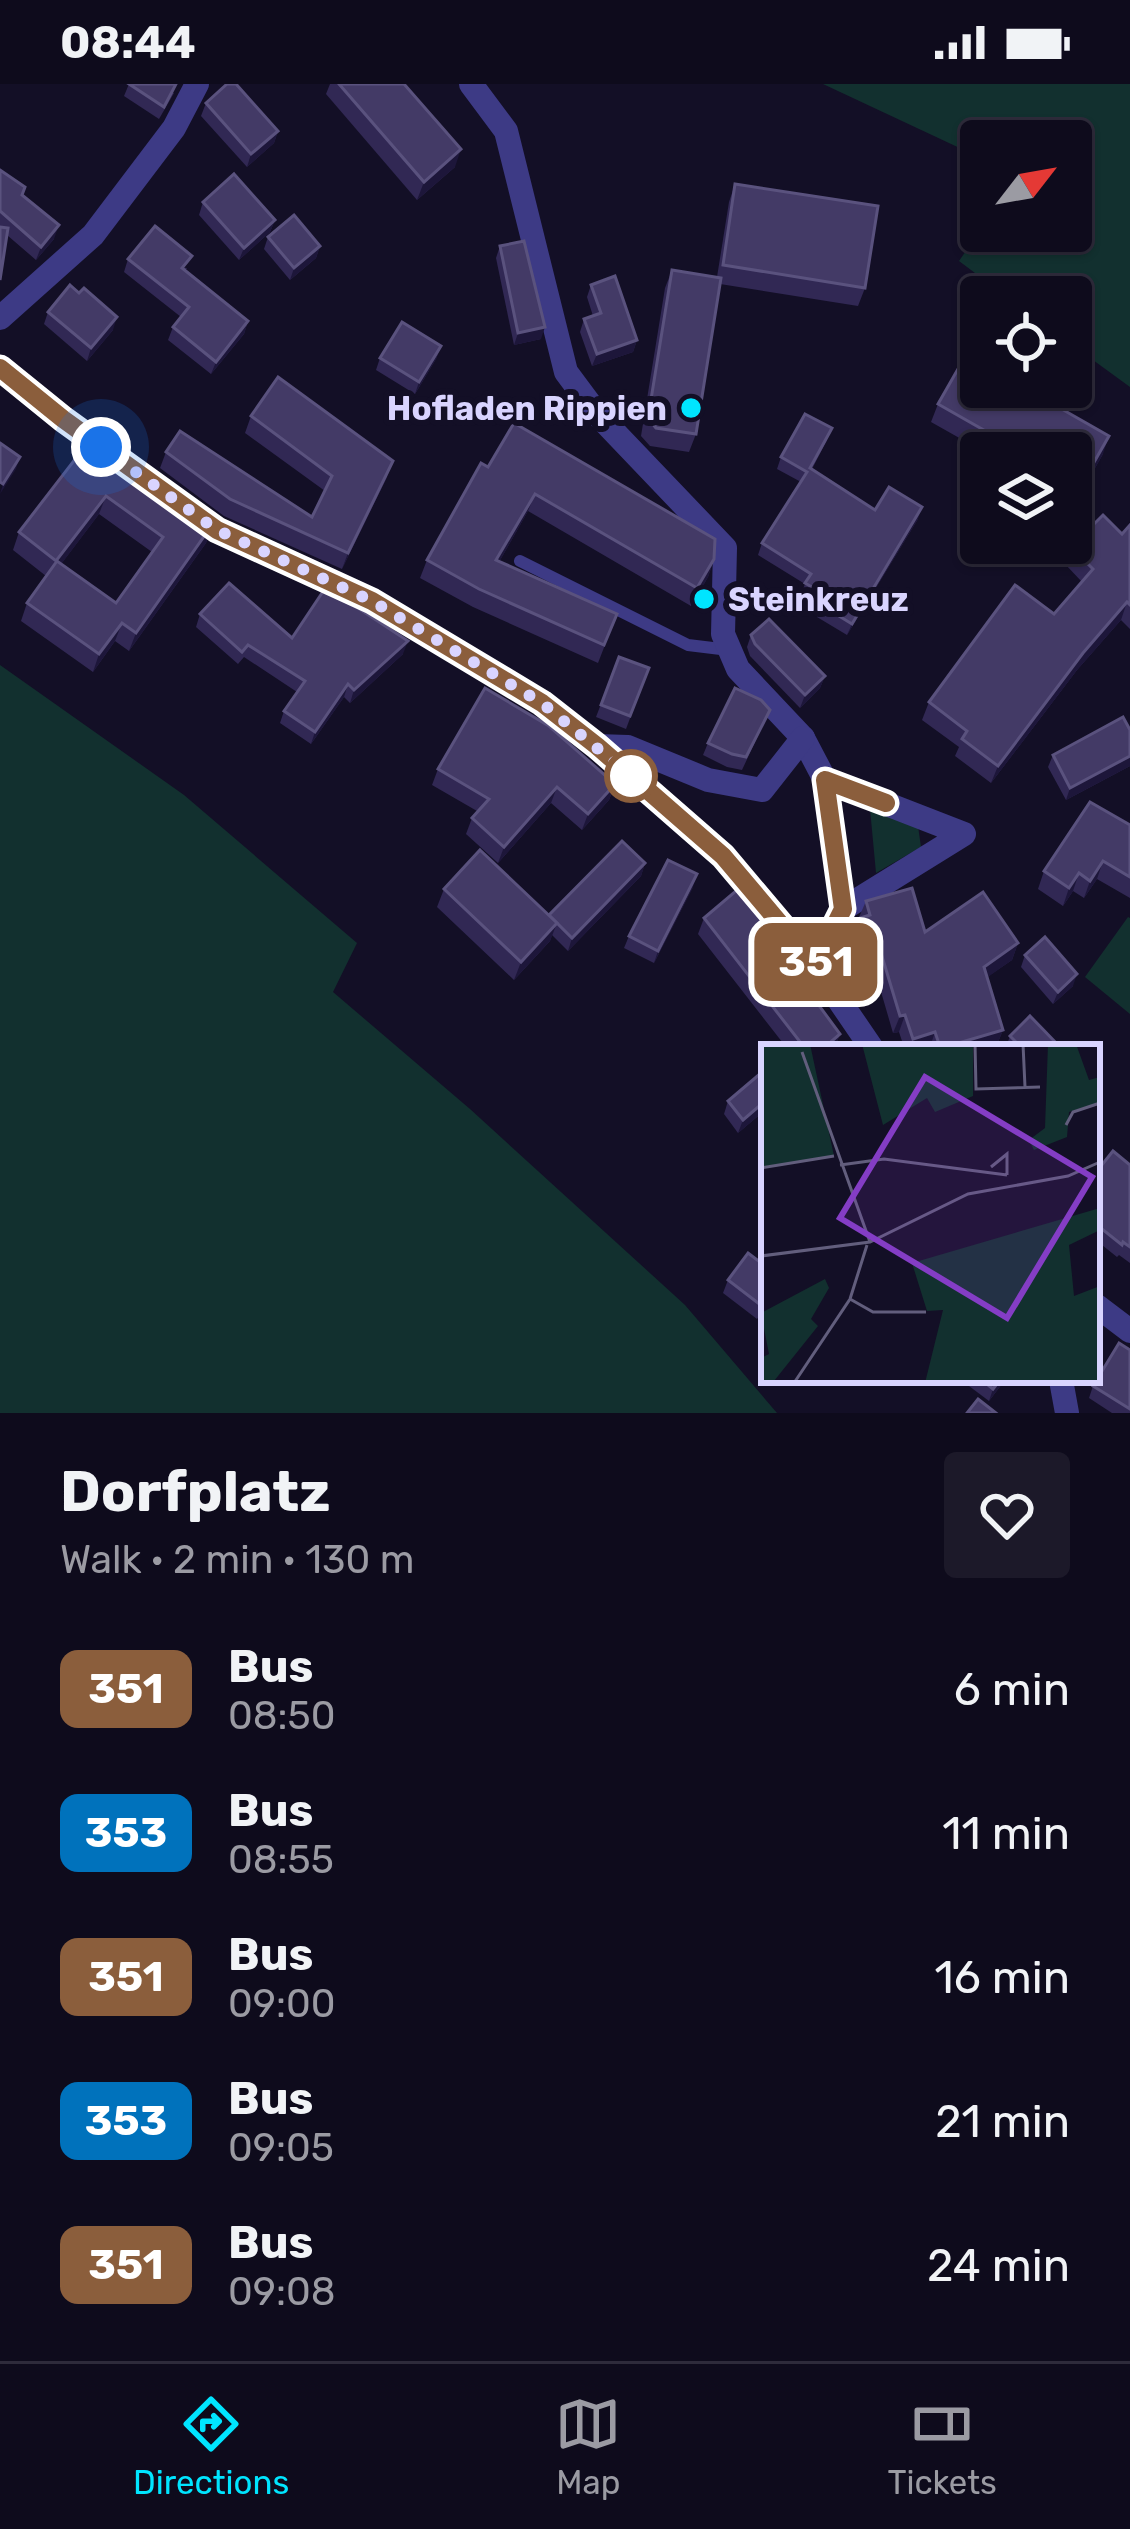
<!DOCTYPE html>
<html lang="en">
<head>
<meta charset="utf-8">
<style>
  body { margin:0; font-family:Rubik,sans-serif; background:#1c1929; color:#f1f3f6; height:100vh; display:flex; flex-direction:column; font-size:45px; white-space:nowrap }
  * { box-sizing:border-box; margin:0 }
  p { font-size:39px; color:#9b9ba3 }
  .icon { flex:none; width:66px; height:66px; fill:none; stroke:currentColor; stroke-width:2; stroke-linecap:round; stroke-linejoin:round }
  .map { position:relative; height:1329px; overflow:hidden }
  .sheet { display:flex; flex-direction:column; background:#0e0b1c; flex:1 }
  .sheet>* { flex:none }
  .badge { padding:0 24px; border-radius:18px; font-size:42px; line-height:78px }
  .needle { width:78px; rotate:59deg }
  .fabs { position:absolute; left:960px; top:36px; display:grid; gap:24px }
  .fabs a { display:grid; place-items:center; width:132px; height:132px; border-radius:12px; background:#0e0b1c; box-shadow:0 3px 9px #0004,0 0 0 3px #2e2b3b; font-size:60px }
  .you { position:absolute; width:60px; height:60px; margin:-30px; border:9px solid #fff; border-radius:50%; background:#1a73e8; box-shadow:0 0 0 18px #1a73e833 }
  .map>.badge { position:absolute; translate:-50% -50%; box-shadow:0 0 0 6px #fff }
  .round { display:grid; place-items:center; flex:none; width:126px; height:126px; border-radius:12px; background:#1c1929 }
  .overview { display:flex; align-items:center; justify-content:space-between; height:204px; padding:0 60px }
  h1 { font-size:57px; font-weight:700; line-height:90px }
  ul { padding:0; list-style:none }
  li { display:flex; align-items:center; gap:36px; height:144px; padding:0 60px }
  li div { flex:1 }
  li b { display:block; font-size:45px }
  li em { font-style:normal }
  li .badge { min-width:132px; font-weight:700; text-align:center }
  .status { display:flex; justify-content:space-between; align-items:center; height:84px; padding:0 60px; background:#0e0b1c; direction:ltr }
  .status svg { height:33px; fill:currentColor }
  .tab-bar { display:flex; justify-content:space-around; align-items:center; height:168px; border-top:3px solid #2e2b3b; background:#0e0b1c; font-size:33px; color:#9b9ba3 }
  .tab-bar a { display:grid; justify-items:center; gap:6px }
  .tab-bar .selected { color:#00e5ff }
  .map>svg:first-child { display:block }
  .green { fill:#12302f }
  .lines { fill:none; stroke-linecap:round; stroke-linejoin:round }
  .lane { stroke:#3d3a85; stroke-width:12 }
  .street { stroke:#3d3a85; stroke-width:24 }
  .wall { fill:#312854; fill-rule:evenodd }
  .shaded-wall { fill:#1d163a }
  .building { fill:#433a66; stroke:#5a527e; stroke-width:3 }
  .line-casing { stroke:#fff; stroke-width:27 }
  .line { stroke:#8b5e3c; stroke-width:18 }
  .walk { stroke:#d9d4ff; stroke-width:12; stroke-dasharray:0 21.6 }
  .poi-dot { fill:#00e5ff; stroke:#130f26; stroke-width:4.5 }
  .stop-dot { fill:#fff; stroke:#8b5e3c; stroke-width:6 }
  .labels { text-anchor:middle; stroke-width:12; stroke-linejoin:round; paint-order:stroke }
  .poi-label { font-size:33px; font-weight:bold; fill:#d9d4ff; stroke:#130f26; text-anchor:end }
  .inset-road { fill:none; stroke:#625e7d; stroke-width:3 }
  .view { fill:#843dc5; fill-opacity:0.15; stroke:#843dc5; stroke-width:6 }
  .inset-edge { fill:none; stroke:#d9d4ff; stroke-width:6 }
</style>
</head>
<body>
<div class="status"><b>08:44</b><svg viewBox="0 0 49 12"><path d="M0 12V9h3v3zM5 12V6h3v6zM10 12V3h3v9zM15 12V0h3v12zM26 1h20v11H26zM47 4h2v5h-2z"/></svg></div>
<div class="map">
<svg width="1130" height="1329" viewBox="0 0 1130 1329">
  <rect width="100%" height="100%" fill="#130f26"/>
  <g class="green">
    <path d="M823,0H1130V303L1071,260V213H1007L959,177L981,145V147H1071V57H981V74Z"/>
    <path d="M0,581L184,711L357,859L333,908L470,1025L685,1221L777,1329H0Z"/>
    <path d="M870,725L918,742L921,763L876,789Z"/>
    <path d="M1128,833L1130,834V930L1085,893Z"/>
  </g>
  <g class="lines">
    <g class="lane">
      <path d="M520,477L688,561L729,566"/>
      <path d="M825,696L843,823"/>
    </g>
    <g class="street">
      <path d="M471,0L506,47L566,288L598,331L725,464L723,550L738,585L803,654L825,696L964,750L843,825L815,881"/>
      <path d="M0,234L93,151L174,44L197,0"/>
      <path d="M0,284L63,335L216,446L372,517L541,619L597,662L723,772L815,881L871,963"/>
      <path d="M597,662L628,663L708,696L762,706L803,654"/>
      <path d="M1097,1222L1130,1247"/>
      <path d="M1061,1296L1067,1329"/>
    </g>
  </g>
  <g class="wall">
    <path d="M129,0L174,9L159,35L124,12Z"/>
    <path d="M330,0H404L455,83L417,116L326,10Z"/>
    <path d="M206,19L278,47L274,59L247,83L201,32Z"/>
    <path d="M0,86L22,111L54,155L36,176L7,151L0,198Z"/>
    <path d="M735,100L865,204L858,222L720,200L696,350L689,368L650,362L641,352L665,204L672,186L717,193L729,118Z"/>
    <path d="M203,118L275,136L270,148L239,176L199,131Z"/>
    <path d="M268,153L320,162L316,174L290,196L264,165Z"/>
    <path d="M500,162L541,255L514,261L496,174Z"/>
    <path d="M128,175L187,184L185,187L248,237L244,250L211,290L168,256L173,243L181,233L124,188Z"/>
    <path d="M591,201L637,256L633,268L592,282L580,248L584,235L593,232L587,213Z"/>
    <path d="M48,228L113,246L87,277L44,240Z"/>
    <path d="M441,262L436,275L415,310L376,286L380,274Z"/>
    <path d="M938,320L1103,370L1075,419L1071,417V369H986L931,338Z"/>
    <path d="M251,332L387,393L342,485L224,432L160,384L166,368L312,433L325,407L245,349Z"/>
    <path d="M827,356L812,385L875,426L918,435L847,551L817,533L820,523L801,510L805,500L758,471L762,459L801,398L777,385L781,373Z"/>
    <path d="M86,361L142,404L212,441L206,459L129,567L115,557L93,588L21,537L27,519L46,492L13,466L19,448ZM99,430L152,468L116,519L61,480Z"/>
    <path d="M488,383L714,475L708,493L691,522L528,427L499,478L617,530L598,579L473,523L420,494L427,476Z"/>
    <path d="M1130,441V545L1121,536L1077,586L991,699L955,672L959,663L922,636L929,618L1054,530L1082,498L1065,480L1071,463L1122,450Z"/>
    <path d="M200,530L292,554L403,570L350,619L344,613L311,660L280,639L284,627L297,608L244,573L238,580L196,543Z"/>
    <path d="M751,551L825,592L820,604L800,624L750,572L747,563Z"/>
    <path d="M619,573L649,584L626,645L596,633Z"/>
    <path d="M770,626L742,686L727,683L703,671L708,659Z"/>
    <path d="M1130,646V682L1066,716L1048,683L1053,671Z"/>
    <path d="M438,685L615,700L609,716L582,746L551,719L498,779L466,750L472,734L477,727L432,701Z"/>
    <path d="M1130,741V814L1097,795L1084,814L1073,807L1063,822L1038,805L1044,787Z"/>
    <path d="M645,779L641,792L568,867L552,851L550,857L514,896L437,823L444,805L549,831Z"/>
    <path d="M693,803L654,879L624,864L629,852Z"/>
    <path d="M866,817L925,848L1018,859L1012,876L987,893L1003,946L996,963H904L899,948L893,949L875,887L863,890L851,852Z"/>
    <path d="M704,834L784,860L781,870L840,950L835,963H786L698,850Z"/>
    <path d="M1025,871L1073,902L1053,920L1021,883Z"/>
    <path d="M1010,952L1060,963H1006Z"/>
    <path d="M764,993V1027L738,1049L724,1030L728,1017Z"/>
    <path d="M1130,1081V1179L1119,1171L1117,1173L1097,1157V1087Z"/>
    <path d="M764,1181V1226L757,1235L723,1209L728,1196Z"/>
    <path d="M1130,1266V1329H1112L1089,1314L1093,1302Z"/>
    <path d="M961,1296H1005L989,1317Z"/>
  </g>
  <g class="shaded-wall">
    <path d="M278,47L274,59L247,83L251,70Z"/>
    <path d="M461,65L455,83L417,116L424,98Z"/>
    <path d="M275,136L270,148L239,176L244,164Z"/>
    <path d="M59,141L54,155L36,176L41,163Z"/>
    <path d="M320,162L316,174L290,196L294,184Z"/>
    <path d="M117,233L113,246L87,277L91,264Z"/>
    <path d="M248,237L244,250L211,290L216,278Z"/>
    <path d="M545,243L541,255L514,261L518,249Z"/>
    <path d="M637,256L633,268L592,282L597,270Z"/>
    <path d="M441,262L436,275L415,310L419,298Z"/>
    <path d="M1109,352L1103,370L1075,419L1081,401Z"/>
    <path d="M20,373L16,385L0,410L3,400Z"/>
    <path d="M393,377L387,393L342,485L348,469Z"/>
    <path d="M535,410L528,427L490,494L496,476Z"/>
    <path d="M106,412L99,430L50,495L56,477Z"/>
    <path d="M922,423L918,435L847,551L852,540Z"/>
    <path d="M212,441L206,459L129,567L136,549Z"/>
    <path d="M714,475L708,493L691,522L697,504Z"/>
    <path d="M1127,518L1121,536L1077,586L991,699L998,682L1083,569Z"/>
    <path d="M122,539L115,557L93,588L99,570Z"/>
    <path d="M408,557L403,570L350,619L354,606Z"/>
    <path d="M825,592L820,604L800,624L805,611Z"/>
    <path d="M348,600L344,613L311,660L315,648Z"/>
    <path d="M1130,672V682L1066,716L1070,704Z"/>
    <path d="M615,700L609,716L582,746L588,730Z"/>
    <path d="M557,703L551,719L498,779L504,763Z"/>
    <path d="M1103,777L1097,795L1084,814L1090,797Z"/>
    <path d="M645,779L641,792L568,867L572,854Z"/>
    <path d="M1079,789L1073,807L1063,822L1069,804Z"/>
    <path d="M697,790L693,803L654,879L658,867Z"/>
    <path d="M557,839L550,857L514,896L521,878Z"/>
    <path d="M1018,859L1012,876L978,900L984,883Z"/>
    <path d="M881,869L875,887L863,890L869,873Z"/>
    <path d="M1077,890L1073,902L1053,920L1058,908Z"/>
    <path d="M905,931L899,948L893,949L900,932Z"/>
    <path d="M1003,946L996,963H945Z"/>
    <path d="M935,948L930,963H910L913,955Z"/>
    <path d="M840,950L835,963H825Z"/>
    <path d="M764,1018V1027L738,1049L743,1036Z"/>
    <path d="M1000,1296H1005L989,1317L993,1305Z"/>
  </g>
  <g class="building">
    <path d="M129,0H176L164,23Z"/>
    <path d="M227,0H236L278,47L251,70L206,19Z"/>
    <path d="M339,0H404L461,65L424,98Z"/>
    <path d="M0,86L25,103L22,111L59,141L41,163L0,127Z"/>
    <path d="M234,90L275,136L244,164L203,118Z"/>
    <path d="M735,100L878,122L865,204L723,181Z"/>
    <path d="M294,131L320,162L294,184L268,153Z"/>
    <path d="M155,142L192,172L182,184L248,237L216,278L173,243L189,223L128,175Z"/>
    <path d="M0,143L8,144L0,196Z"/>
    <path d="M524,157L545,243L518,249L500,162Z"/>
    <path d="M672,186L721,194L696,350L656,344L648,334Z"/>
    <path d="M615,192L637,256L597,270L584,235L601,229L591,201Z"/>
    <path d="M70,201L79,209L84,204L117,233L91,264L48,228Z"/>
    <path d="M402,238L441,262L419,298L380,274Z"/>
    <path d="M966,271L981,279V303H1023L1109,352L1081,401L1071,396V369H1024L938,320Z"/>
    <path d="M278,293L393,377L348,469L230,415L166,368L180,347L312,433L332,392L251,332Z"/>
    <path d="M805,330L832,344L810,384L875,426L889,403L922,423L852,540L821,521L829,513L805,499L811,490L762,459L807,388L781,373Z"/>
    <path d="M514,339L715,455L714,475L697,504L535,410L496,476L617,530L604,561L479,505L427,476L481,379L488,383Z"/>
    <path d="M0,359L20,373L3,400L0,398Z"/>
    <path d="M86,361L142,404L148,395L212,441L136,549L122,539L99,570L27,519L57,477L116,519L163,453L106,412L56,477L19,448Z"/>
    <path d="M1103,431L1122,450L1130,441V521L1127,518L1083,569L998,682L962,655L967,647L929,618L1015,501L1054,530L1093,485L1071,463Z"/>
    <path d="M229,499L292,554L326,503L408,557L354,606L348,600L315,648L284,627L305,597L248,561L242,568L200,530Z"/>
    <path d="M769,535L825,592L805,611L755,560L751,551Z"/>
    <path d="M619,573L649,584L630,632L601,621Z"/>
    <path d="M485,604L549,642L615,700L588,730L557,703L504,763L472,734L489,715L438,685Z"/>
    <path d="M735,604L761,616L770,626L746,673L732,670L708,659Z"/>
    <path d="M1123,633L1130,646V672L1070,704L1053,671Z"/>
    <path d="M1090,718L1130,741V793L1103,777L1090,797L1079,789L1069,804L1044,787Z"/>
    <path d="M622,757L645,779L572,854L549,831Z"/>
    <path d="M480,766L557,839L521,878L444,805Z"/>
    <path d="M668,776L697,790L658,867L629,852Z"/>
    <path d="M912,804L925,848L983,808L1018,859L984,883L1003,946L945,963H940L935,948L913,955L905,931L900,932L881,869L869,873L857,835L870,831L866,817Z"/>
    <path d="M737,806L784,860L778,866L840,950L825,963H804L704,834Z"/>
    <path d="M1045,853L1077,890L1058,908L1025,871Z"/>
    <path d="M1030,932L1060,963H1021L1010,952Z"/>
    <path d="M761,989L764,993V1018L743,1036L728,1017Z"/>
    <path d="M1113,1067L1130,1081V1163L1123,1158L1122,1161L1097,1141V1087Z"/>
    <path d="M748,1169L764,1181V1219L762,1222L728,1196Z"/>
    <path d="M1119,1259L1130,1266V1325L1093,1302Z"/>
    <path d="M982,1296H1000L993,1305Z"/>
    <path d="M978,1315L996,1329H967Z"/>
  </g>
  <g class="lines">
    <g class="line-casing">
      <path id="line" d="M0,284L63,335L217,446L372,517L542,619L597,662L723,772L815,881L843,825L825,696L886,719"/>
    </g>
    <use href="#line" class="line"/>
    <path class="walk" d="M101,363L217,446L372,517L542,619L631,692"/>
  </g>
  <g class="poi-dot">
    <circle cx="691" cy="324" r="12"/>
    <circle cx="704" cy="515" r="12"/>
  </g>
  <circle class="stop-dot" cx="631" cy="692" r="24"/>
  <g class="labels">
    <g class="poi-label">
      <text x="667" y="336">Hofladen Rippien</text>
      <text x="728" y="527" text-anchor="start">Steinkreuz</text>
    </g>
  </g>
  <g transform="translate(761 960)">
    <rect width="339" height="339" fill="#130f26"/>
    <path d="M0,0H49L73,112L0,124ZM101,0H212V52L174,68L166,54L122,81ZM287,0H315L328,36L339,33V58L308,68L306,93L273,106L268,96L284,84ZM339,164V186L308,201L313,252L339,242V339H164L182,266L166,267L151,219ZM64,235L68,244L50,275L57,282L13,337L0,338V314L8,310L0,269Z" fill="#12302f"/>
    <path class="inset-road" d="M214,0L215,45L279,43M262,0L264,43M41,8L109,198M305,81L312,68L339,59M79,121L123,115L246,131M230,123L246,110V131M0,124L73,112M0,212L109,198L207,150L307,132L339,118M89,255L112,268H165M33,339L89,255L106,201"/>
    <path class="view" d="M164,33L331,133L246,274L79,174Z"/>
    <rect width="339" height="339" class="inset-edge"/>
  </g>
</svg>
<div class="fabs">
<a><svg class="needle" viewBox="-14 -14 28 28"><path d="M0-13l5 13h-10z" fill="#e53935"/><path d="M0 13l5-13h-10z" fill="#9b9ba3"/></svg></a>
<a><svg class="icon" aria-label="locate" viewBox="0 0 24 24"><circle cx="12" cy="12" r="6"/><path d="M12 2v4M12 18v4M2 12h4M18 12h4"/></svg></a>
<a><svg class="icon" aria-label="layers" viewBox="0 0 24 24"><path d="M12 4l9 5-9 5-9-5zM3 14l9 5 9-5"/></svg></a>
</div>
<div class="you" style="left:101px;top:363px"></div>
<b class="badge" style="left:816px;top:878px;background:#8b5e3c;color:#fff">351</b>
</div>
<section class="sheet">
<div class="overview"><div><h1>Dorfplatz</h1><p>Walk · 2 min · 130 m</p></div><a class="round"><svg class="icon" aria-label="heart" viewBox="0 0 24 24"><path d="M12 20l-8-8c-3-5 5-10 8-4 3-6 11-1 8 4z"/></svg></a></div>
<ul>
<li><span class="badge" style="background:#8b5e3c;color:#fff">351</span><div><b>Bus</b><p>08:50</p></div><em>6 min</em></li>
<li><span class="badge" style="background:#0072bc;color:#fff">353</span><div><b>Bus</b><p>08:55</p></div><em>11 min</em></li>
<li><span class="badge" style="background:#8b5e3c;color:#fff">351</span><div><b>Bus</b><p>09:00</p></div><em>16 min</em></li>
<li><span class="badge" style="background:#0072bc;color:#fff">353</span><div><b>Bus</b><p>09:05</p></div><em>21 min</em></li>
<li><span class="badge" style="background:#8b5e3c;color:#fff">351</span><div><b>Bus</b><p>09:08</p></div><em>24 min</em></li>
</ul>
</section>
<nav class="tab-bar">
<a class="selected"><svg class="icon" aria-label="directions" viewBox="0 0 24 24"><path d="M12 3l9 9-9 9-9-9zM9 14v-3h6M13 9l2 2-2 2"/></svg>Directions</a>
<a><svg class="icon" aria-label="map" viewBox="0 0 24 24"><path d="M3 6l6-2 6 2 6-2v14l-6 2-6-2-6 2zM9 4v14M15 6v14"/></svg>Map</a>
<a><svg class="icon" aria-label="tickets" viewBox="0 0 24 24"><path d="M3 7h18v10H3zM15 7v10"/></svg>Tickets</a>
</nav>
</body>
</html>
